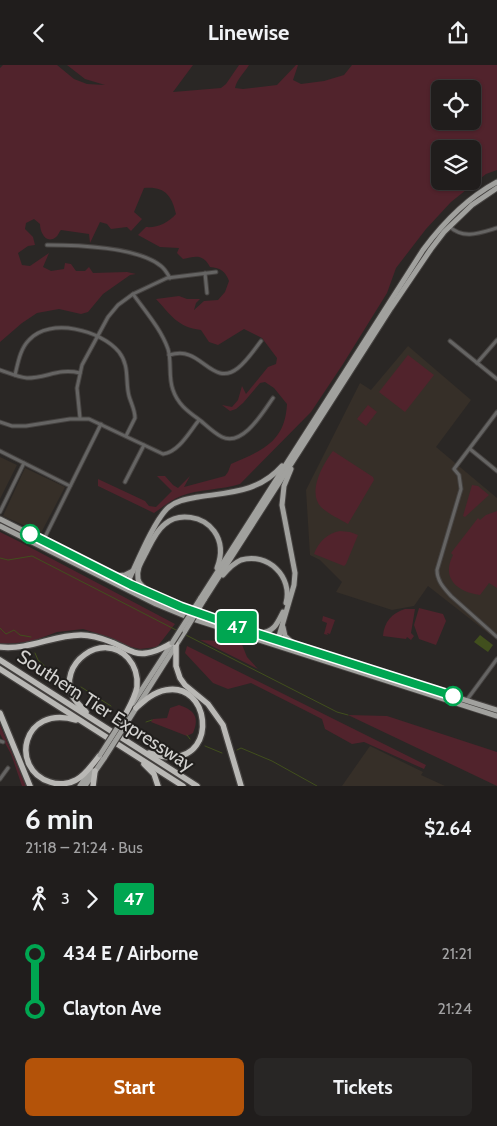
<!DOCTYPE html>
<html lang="en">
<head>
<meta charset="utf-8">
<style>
  body { margin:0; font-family:Cabin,sans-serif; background:#282625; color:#f1f3f6; height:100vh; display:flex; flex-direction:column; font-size:19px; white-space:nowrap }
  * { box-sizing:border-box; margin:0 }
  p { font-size:16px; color:#a2a2a3 }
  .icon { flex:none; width:28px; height:28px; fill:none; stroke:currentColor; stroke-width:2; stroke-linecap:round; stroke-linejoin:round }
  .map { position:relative; height:721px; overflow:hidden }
  .side { display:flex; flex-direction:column; background:#201d1c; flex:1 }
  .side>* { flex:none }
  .badge { padding:0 10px; border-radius:4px; font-size:18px; line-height:32px }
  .controls { position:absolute; left:431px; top:15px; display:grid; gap:10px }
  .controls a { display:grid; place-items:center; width:50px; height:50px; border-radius:8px; background:#201d1c; box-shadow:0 1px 4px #0004,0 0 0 1px #3d3b3b; font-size:25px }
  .map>.badge { position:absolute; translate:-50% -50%; box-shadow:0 0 0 2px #fff }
  .legs { display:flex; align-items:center; gap:8px; height:55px; padding:0 25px; font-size:16px }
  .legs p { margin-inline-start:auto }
  .summary { display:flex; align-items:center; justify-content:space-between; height:85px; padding:0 25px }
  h1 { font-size:28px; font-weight:700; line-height:38px }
  .button { display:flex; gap:10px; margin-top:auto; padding:10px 25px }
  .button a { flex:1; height:58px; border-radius:8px; background:#b45309; color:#fff; font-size:20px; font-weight:700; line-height:58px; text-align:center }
  .button a+a { background:#282625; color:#f1f3f6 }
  ul { padding:0 25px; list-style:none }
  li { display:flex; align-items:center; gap:18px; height:55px; font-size:19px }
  li i { display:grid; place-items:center; width:8px; height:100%; margin:0 6px; background:currentColor }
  li i::after { content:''; width:12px; height:12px; margin:-6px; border:4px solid; border-radius:50%; background:#201d1c }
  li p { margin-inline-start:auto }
  li:first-child i { background:linear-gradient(#0000 50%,currentColor 0) }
  li:last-child i { background:linear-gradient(currentColor 50%,#0000 0) }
  header { display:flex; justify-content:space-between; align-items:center; height:65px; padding:0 25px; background:#201d1c; font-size:22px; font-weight:700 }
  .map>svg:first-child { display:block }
  .built { fill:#362f28 }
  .green { fill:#51232c; fill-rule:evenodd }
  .water { fill:#414f1d }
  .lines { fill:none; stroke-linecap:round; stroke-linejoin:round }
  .stream { stroke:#414f1d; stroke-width:1 }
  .minor-casing { stroke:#454240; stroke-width:5 }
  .primary-casing { stroke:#454240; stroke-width:7 }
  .motorway-casing { stroke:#454240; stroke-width:8 }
  .minor { stroke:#656463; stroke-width:3 }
  .primary { stroke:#a1a19e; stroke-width:5 }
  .motorway { stroke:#b9b8b5; stroke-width:5.5 }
  .primary-bridge-casing { stroke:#454240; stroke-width:7; stroke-linecap:butt }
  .primary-bridge { stroke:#a1a19e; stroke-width:5 }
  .line-1-casing { stroke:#fff; stroke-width:11 }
  .line-1 { stroke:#00a651; stroke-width:8 }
  .stop-1-dot { fill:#fff; stroke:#00a651; stroke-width:2.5 }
  .labels { text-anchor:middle; stroke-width:4; stroke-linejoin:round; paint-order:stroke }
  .street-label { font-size:19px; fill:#d2d1cf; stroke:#201e1c }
</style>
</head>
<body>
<header><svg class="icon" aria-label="back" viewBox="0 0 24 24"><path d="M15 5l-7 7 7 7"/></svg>Linewise<svg class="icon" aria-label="share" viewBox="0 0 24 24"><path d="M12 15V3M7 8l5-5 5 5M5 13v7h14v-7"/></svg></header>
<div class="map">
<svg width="497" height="721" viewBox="0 0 497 721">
  <rect width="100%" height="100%" fill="#2a2725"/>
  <g class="built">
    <path d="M408,281L471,335L436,382L497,433V575L428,521L414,541L392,545L336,527L342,517L320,495L310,490L306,425L360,318L371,325Z"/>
    <path d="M0,392L17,400L0,434Z"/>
    <path d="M25,403L65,422L41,468L3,451Z"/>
    <path d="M370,681L423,707L421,710L445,721H342Z"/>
  </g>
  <g class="green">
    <path d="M3,0H57L74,14L87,19L105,20L85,14L67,0H193L173,27L221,23L226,19L239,0H249C244,8 237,14 235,23L243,24L277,20L296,0H298L293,15L301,19L324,16L344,10L352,0H497V105L486,109L451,137L426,164L396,203L387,228L343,299L311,347L240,419C221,425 198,424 181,431C171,435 163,442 154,448L98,421V414L145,436L149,441L156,442L172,426L157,411H165L173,420L178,423L190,411L184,422L225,411L228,407L231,399C263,385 285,377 287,339L274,323L265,317L260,318L243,338L236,344L230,346L222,340L232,342L238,335L242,321L246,329L268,302L276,299L277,293L262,273L244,264L218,280L209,277L201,265C177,262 171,250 156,234L179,231L187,234H200L196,238L194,245L204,236L218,235L225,227L229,216C225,206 221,203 210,202C203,189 196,191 183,194L177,188L179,183L160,182L138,170L146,162C157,163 168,158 176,149C172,130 164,121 144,123L134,147L142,154L131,166L127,162L111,164L107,159L100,157L90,178L89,169L61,165C59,167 58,171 56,172C46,180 40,167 40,159L34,154L26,158L25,164L33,172L35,180L28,181L18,188L22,200L30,201L49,188L43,202L51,206L64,204L65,198L71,199L76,206H85L89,202L93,208L127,207L136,209L130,210L103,229L88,247L81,249L59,244L37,248L22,258L0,277V3ZM440,24H472V56H440ZM440,84H472V116H440Z"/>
    <path d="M408,290L434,310L405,347L379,327Z"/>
    <path d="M368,340L377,347L366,361L357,354Z"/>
    <path d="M333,386L373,412L374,415L348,459C340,454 328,449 321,442C307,427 323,399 333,386Z"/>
    <path d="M472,420L478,421L489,430L465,452L463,451Z"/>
    <path d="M497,446V523L489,518L480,530C457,527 441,513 453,490L451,488L478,453L480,455L486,450Z"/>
    <path d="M340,466L350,467L358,470L346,499L344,501L314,489C318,477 328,468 340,466Z"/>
    <path d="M0,467L20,477L175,559L157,582L140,584L127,581L112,573L83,564L57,567L30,577L0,579Z"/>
    <path d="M419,543L443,549L446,556L436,580L419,574L414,560Z"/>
    <path d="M405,544H415L411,568L414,571L411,575L407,572L406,574L383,571C384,557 392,548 405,544Z"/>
    <path d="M323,551L335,555L330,569L327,568L328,570L324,569L327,558L322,556Z"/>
    <path d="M200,575L241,577L247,592L258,604Z"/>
    <path d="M187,581L426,700L424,704L364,677L352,679L325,664L322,654L251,618L228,624L213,618L185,588Z"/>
    <path d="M179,640C194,645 200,652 193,668L187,671L151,657L153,654L167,653L170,643Z"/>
    <path d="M348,650L387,651L497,687V721Z"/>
    <path d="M0,660L26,721H22L11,689L0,669Z"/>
  </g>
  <path class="water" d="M480,570L493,580L488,587L474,577Z"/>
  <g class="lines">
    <g class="stream">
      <path d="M0,493L8,495L32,491L178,566"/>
      <path d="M0,563L6,569L14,565L20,570L31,572"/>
      <path d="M184,569L337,647L348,650"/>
      <path d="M35,588L38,595L56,611"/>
      <path d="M81,622L111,641"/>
      <path d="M146,657L152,655"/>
      <path d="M187,670L190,674"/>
      <path d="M205,681L222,688"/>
      <path d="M237,685L241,683L272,696L317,721"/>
    </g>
    <g class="minor-casing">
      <g id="minor">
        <path d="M449,161C463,175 480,168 497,163"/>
        <path d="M47,180C76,180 138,182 161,201C165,204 167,208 170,213"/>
        <path d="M205,208L207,228"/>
        <path d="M133,229C145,246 161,264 168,284C172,297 168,312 173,325C178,340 189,347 201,356C207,361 214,368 222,372C243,382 263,347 273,333"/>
        <path d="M450,276L497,314"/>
        <path d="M169,290C176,288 182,287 189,290C206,296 218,319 238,303C247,296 254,285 261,276"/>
        <path d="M477,298L497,275"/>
        <path d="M0,305C9,308 18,312 27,313C47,313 58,303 80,308"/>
        <path d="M15,310C18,298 20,284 29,275C50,252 101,265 119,287C130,301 125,316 129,331C131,338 135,345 135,353L126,371"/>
        <path d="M497,347L454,404L459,410L461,424L437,505C437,516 444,523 451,531L497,572"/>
        <path d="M80,353L77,323L82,300L108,252L118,240L133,229L167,213L216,207"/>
        <path d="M0,357L12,361H26L70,354H89L163,389C179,387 190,366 199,355"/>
        <path d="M470,384L497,406"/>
        <path d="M0,386L70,421"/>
        <path d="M125,417L144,380"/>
        <path d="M0,447L24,398"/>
        <path d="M43,476L101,359"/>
        <path d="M466,636L497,594"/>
        <path d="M0,676L3,677"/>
        <path d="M0,714L8,703"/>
      </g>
    </g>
    <g class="primary-casing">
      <g id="primary">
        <path d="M0,454L131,520L181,542L255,569L497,645"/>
        <path d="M0,461L156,539L190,553L497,651"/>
        <path d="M223,510C228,504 234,498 241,495C268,487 293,512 286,538"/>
        <path d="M115,511L125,510L133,506"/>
        <path d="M127,519C136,500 155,453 169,442C178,435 188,434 198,432C231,427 259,427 282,401"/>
        <path d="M147,525C143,522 139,519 138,514C136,504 142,496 146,488C151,478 156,466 165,459C179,447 203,451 214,466C222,477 222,490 217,503"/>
        <path d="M200,534L423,185C443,158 467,133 497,117"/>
        <path d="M204,535L391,243L431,184L444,167L472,140L497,123"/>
        <path d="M283,562L285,571L294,579"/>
        <path d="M260,568C274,567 277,559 283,547"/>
        <path d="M277,578L294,520L295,508L282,440L284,421L291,404"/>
        <path d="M133,638L172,578"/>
        <path d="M128,656L185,566"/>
        <path d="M80,721L91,705"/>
        <path d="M85,721L105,692"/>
      </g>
    </g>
    <g class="motorway-casing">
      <g id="motorway">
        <path d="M176,579V601L180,613L185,620L208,639L223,660L241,721"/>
        <path d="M0,582C31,585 52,570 81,570C91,570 101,573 111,577C123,581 134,591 147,588C157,587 164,582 172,578"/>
        <path d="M0,595L197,721"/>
        <path d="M0,604L183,721"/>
        <path d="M136,643C145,635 154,627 166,625C209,617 218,691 172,692C164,693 156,690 149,688"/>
        <path d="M86,647C81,642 76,637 73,632C56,599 103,565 128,593C135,601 138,611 137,622C135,633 128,644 123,654"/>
        <path d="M0,648L30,721"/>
        <path d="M76,655C22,639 9,704 50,717C58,720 69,719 76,715C86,710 93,698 100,690"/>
        <path d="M144,699L154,709L158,721"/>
        <path d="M93,721L95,706"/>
      </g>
    </g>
    <use href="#minor" class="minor"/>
    <use href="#primary" class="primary"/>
    <use href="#motorway" class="motorway"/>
    <g class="primary-bridge-casing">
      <g id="primary-bridge">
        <path d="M185,566L204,535"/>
        <path d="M172,578L200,534"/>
        <path d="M100,690L123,654"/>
        <path d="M105,692L128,656"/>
      </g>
    </g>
    <use href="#primary-bridge" class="primary-bridge"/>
  </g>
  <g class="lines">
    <g class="line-1-casing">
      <path id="line-1" d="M30,469L131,520L181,542L255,568L453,631"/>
    </g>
    <use href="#line-1" class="line-1"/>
  </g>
  <g class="stop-1-dot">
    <circle cx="30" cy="469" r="9"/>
    <circle cx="453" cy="631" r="9"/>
  </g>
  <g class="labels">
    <g class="street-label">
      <text transform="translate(106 645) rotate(33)" y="7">Southern Tier Expressway</text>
    </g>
  </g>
</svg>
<div class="controls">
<a><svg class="icon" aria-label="locate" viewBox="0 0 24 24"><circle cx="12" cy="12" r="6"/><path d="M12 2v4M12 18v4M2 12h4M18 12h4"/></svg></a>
<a><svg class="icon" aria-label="layers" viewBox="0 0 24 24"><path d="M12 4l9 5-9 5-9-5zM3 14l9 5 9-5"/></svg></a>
</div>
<b class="badge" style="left:237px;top:562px;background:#00a651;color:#fff">47</b>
</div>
<section class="side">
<div class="summary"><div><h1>6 min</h1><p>21:18 – 21:24 · Bus</p></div><b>$2.64</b></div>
<div class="legs"><svg class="icon" aria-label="walk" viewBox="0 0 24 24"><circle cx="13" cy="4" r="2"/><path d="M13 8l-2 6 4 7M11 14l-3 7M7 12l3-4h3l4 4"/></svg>3<svg class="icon" aria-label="forward" viewBox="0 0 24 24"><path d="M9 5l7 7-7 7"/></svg><b class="badge" style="background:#00a651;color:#fff">47</b></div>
<ul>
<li><i style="color:#00a651"></i><b>434 E / Airborne</b><p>21:21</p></li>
<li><i style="color:#00a651"></i><b>Clayton Ave</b><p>21:24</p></li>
</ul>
<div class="button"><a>Start</a><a>Tickets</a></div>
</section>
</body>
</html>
